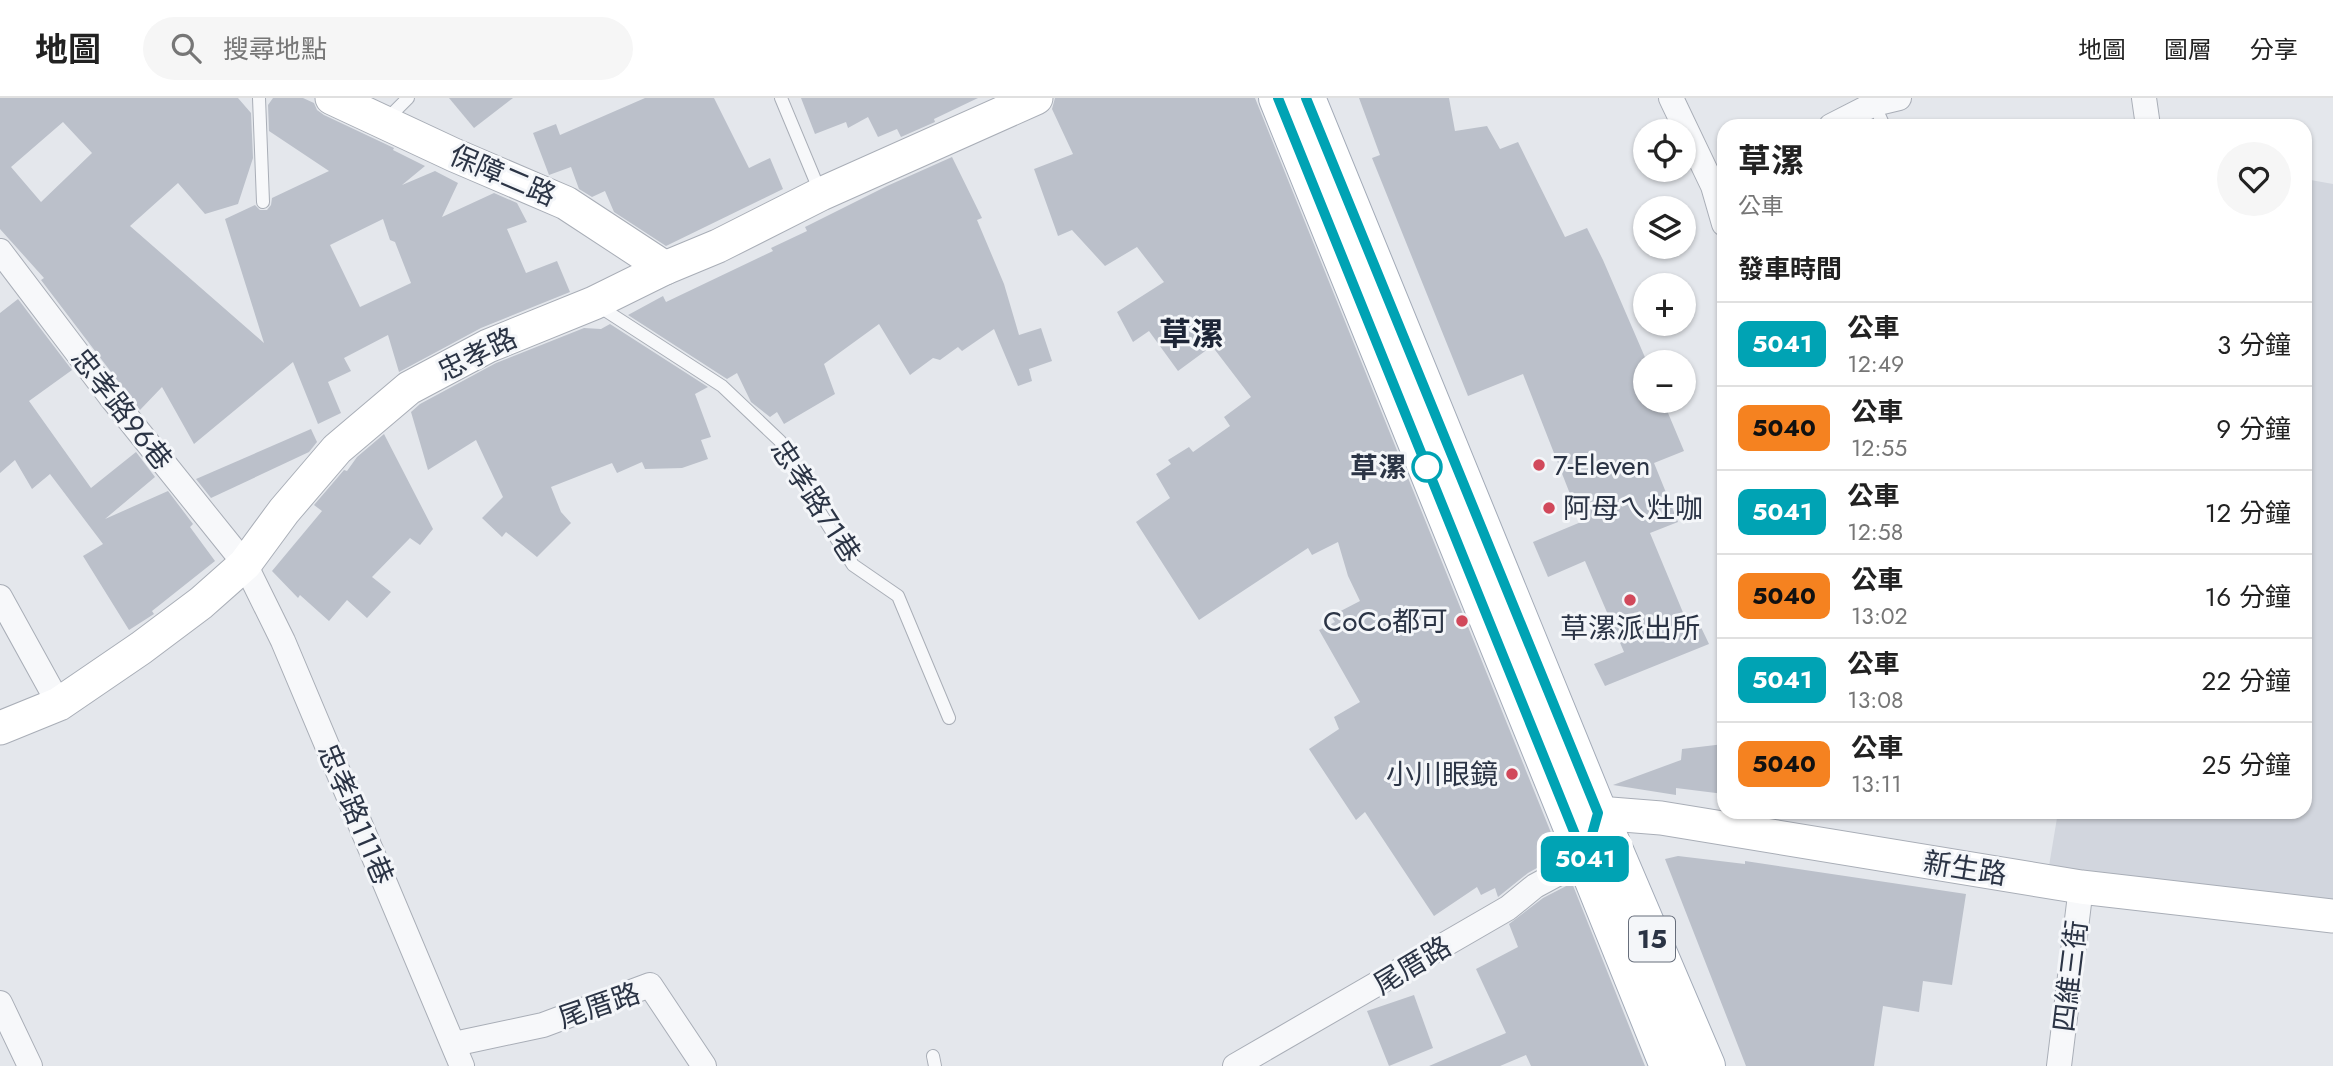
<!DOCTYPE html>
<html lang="zh-TW">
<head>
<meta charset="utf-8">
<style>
  body { margin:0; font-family:Jost,"Noto Sans TC",sans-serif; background:#f6f6f6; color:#222; height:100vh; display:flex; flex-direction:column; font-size:26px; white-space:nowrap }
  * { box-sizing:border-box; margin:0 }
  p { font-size:23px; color:#767676 }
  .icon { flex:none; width:38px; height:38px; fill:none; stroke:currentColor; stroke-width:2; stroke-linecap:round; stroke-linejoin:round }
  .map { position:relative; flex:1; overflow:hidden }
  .side { position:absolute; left:1717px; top:21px; width:595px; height:700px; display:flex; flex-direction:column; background:#fff; border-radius:21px; box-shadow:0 2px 5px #0004 }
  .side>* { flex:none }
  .badge { padding:0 14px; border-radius:10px; font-size:24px; line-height:46px }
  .tools { position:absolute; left:1633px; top:21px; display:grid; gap:14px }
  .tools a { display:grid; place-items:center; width:63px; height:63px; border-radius:50%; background:#fff; box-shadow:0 2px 5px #0004; font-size:35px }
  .map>.badge { position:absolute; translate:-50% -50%; box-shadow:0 0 0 4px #fff }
  h2 { padding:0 21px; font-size:26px; line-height:63px }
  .round { display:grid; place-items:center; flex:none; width:74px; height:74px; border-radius:37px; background:#f6f6f6 }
  .overview { display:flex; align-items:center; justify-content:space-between; height:119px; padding:0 21px }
  h1 { font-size:33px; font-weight:700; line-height:52px }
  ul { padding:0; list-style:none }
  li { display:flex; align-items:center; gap:21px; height:84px; padding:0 21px; border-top:2px solid #e0e0e0 }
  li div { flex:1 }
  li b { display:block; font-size:26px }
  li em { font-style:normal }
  li .badge { min-width:77px; font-weight:700; text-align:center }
  header { display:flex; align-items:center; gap:42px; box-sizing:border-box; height:98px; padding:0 35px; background:#fff; border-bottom:2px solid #e0e0e0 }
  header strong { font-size:33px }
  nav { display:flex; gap:38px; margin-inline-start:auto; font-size:24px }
  .search { width:490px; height:63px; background:#f6f6f6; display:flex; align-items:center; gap:18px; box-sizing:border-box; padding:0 24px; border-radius:38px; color:#767676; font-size:26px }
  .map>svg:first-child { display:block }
  .built { fill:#d2d6de }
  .building { fill:#bbc0ca; fill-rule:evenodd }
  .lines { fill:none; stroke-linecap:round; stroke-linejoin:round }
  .lane-casing { stroke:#a9aeb7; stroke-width:14 }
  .street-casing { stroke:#a9aeb7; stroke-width:26 }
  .secondary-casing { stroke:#a9aeb7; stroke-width:35 }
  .primary-casing { stroke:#a3abb8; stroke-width:40 }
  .lane { stroke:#f7f8fa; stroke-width:12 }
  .street { stroke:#f7f8fa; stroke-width:24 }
  .secondary { stroke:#fff; stroke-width:33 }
  .primary { stroke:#fff; stroke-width:38 }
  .line-casing { stroke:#fff; stroke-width:16 }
  .line { stroke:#00a3b4; stroke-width:10 }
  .poi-dot { fill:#d1495b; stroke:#f4f6f9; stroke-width:2.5 }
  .stop-dot { fill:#fff; stroke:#00a3b4; stroke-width:3.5 }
  .labels { text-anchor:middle; stroke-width:6; stroke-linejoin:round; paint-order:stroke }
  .shield { fill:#f4f6f9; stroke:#676e7b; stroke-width:2 }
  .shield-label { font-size:26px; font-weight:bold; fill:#2b3445 }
  .street-label { font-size:28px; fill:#2b3445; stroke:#f4f6f9 }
  .poi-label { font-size:28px; fill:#2b3445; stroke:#f4f6f9; text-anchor:start }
  .stop-label { font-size:28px; font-weight:bold; fill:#2b3445; stroke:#f4f6f9; text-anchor:end }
  .quarter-label { font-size:32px; font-weight:bold; fill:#1d2536; stroke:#f4f6f9 }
</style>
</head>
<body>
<header>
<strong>地圖</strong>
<div class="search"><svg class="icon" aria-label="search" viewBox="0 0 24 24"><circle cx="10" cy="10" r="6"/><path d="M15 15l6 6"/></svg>搜尋地點</div>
<nav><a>地圖</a><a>圖層</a><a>分享</a></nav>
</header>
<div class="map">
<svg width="2333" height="968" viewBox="0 0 2333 968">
  <rect width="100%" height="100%" fill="#e4e7ec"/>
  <path class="built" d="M2305,81L2333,86V804L2049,768L2058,714H2305Z"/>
  <g class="building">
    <path d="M0,0H238L251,15L253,60L238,106L205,116L178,85L130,128L264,245L225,121L255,107L260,112H267L271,107L272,100L329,73L269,33L268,7L273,0H303L314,5L317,12L324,17L394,50L393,52L425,68L402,87L435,73L458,85L442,119L494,95L517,105L527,124L507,131L526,175L557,163L570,194L481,230L399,274L388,237L344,260L351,273L328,284L341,315L318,326L293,264L194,346L162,289L140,312L41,182L44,180L0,131ZM63,24L92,55L41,104L11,69ZM383,121L390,142L395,144L411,185L360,209L330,147Z"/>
    <path d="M449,0H513L474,30Z"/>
    <path d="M645,0H714L749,70L770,60L783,91L666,148L614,114L605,93L592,99L579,91L571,69L549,77L533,35L556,26L560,37Z"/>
    <path d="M801,0H978L934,21L935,24L901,39L897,31L878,39L868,19L848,30L846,24L815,36Z"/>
    <path d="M1055,0H1255L1560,757L1528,775L1498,799L1495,790L1481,797L1477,789L1434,818L1365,714L1356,722L1309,651L1339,631L1334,619L1360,604L1319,532L1335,524L1331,518L1360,503L1348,478L1338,444L1312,457L1308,450L1199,522L1136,424L1170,400L1156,376L1171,366L1168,362L1189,349L1193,354L1230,328L1224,319L1251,299L1212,248L1178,273L1149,233L1133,244L1117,214L1164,184L1137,149L1105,168L1072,132L1058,138L1034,71L1073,56L1052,11Z"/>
    <path d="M1359,0H1449L1455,33L1487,28L1500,51L1518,44L1565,139L1587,130L1603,162L1647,264H1645V303H1663L1684,353L1654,365L1678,424L1650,435L1689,529L1699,525L1709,546L1605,588L1594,566L1624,554L1585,463L1548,479L1533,444L1581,424L1523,276L1468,298L1372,60L1380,57Z"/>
    <path d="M952,59L982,120L977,122L1004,186L1019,237L1041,230L1052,263L1029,271L1032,283L1018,288L994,231L962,253L958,249L940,262L933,260L910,277L879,226L824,266L835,296L784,326L777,314L770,319L751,304L737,275L727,281L628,217L663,198L666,204L773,153L771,150L807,133L805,129L887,88Z"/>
    <path d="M18,201L72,272L29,303L91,390L136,354L155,379L105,421L168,393L193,426L190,429L215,463L152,513L154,516L129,532L83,458L103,446L50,376L32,391L15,362L0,375V215Z"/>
    <path d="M610,226L708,289L695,296L711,339L701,342L708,361L682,370L645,371L642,364L617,375L612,365L551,389L561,414L571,425L537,459L506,434L502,439L482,420L503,399L476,342L428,372L411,314L420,306L496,265L584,230L601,231Z"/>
    <path d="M311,331L317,344L309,354L211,400L196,381Z"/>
    <path d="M384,336L433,431L420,447L410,440L372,479L391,494L367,520L347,502L329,523L300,497L298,500L272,473L322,413L314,407L344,372L347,373L357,359Z"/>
    <path d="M1724,646V696L1676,690V697L1613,687L1681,662L1682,651Z"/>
    <path d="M1678,758L1745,766V763L1966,796L1952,887L1923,883L1919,914L1883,908L1874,968H1746L1665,761Z"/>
    <path d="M1572,785L1645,968H1531L1526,957L1500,968H1429L1506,935L1476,871L1518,849L1509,826L1543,800Z"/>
    <path d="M1414,897L1433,950L1389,968L1367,913Z"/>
  </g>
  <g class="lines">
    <g class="lane-casing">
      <g id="lane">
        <path d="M259,0L263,104"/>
        <path d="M781,0L821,96"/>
        <path d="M1874,6L1884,28"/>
        <path d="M386,22L408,0"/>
        <path d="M597,207L722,288L780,343L816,408L853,467L898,498L949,620"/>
        <path d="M933,958L935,968"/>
      </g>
    </g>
    <g class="street-casing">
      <g id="street">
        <path d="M1671,0L1713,88L1724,126"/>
        <path d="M2144,0L2148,28"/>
        <path d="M1831,28L1874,6L1899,0"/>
        <path d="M0,153L110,298L245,466L283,543L462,968"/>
        <path d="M0,499L59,606"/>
        <path d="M0,905L30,968"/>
        <path d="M454,946L543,927L650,887L704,968"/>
        <path d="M1235,968L1508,810L1535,788L1585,761"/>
        <path d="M2059,968L2081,789"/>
      </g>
    </g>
    <g class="secondary-casing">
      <g id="secondary">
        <path d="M332,0L454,57L566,105L665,170"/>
        <path d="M0,630L59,606L141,550L201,505L245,466L284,413L337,351L409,290L488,248L594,205L665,170L718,148L821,96L1036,0"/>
        <path d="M1592,739L1598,715L1661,720L2081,789L2333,818"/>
      </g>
    </g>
    <g class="primary-casing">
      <g id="primary">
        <path d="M1278,0L1669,968"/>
        <path d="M1306,0L1598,715L1706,968"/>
      </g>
    </g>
    <use href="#lane" class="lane"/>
    <use href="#street" class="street"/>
    <use href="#secondary" class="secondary"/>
    <use href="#primary" class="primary"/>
  </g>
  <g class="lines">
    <g class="line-casing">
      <path id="line" d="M1278,0L1585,761L1598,715L1306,0"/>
    </g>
    <use href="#line" class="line"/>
  </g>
  <g class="poi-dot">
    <circle cx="1539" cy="367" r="7"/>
    <circle cx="1549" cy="410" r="7"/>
    <circle cx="1630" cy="502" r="7"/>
    <circle cx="1462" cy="523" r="7"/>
    <circle cx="1512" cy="676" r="7"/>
  </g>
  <circle class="stop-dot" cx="1427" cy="369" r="14"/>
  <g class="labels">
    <rect class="shield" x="1629" y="818.5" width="46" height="45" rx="5"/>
    <g class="shield-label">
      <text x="1652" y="850">15</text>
    </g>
    <g class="street-label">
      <text transform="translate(503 77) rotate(23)" y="10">保障二路</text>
      <text transform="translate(477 256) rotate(-26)" y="10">忠孝路</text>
      <text transform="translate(122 311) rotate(52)" y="10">忠孝路96巷</text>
      <text transform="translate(816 403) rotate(57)" y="10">忠孝路71巷</text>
      <text transform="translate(356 716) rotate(67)" y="10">忠孝路111巷</text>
      <text transform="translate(1965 770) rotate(9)" y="10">新生路</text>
      <text transform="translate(1412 867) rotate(-31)" y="10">尾厝路</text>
      <text transform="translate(2070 878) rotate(-83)" y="10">四維三街</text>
      <text transform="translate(599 907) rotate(-19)" y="10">尾厝路</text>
    </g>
    <g class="poi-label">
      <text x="1553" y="377">7-Eleven</text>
      <text x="1563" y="420">阿母ㄟ灶咖</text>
      <text x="1448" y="533" text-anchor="end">CoCo都可</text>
      <text x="1630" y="540" text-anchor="middle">草漯派出所</text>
      <text x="1498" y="686" text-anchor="end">小川眼鏡</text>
    </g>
    <g class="stop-label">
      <text x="1406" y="379">草漯</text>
    </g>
    <g class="quarter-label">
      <text x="1191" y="247">草漯</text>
    </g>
  </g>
</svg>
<div class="tools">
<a><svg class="icon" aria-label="locate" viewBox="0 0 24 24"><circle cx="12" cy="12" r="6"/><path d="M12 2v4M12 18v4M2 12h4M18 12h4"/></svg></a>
<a><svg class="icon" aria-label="layers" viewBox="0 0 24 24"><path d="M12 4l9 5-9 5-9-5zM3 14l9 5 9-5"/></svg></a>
<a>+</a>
<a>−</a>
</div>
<b class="badge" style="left:1585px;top:761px;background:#00a3b4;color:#fff">5041</b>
<section class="side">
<div class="overview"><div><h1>草漯</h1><p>公車</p></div><a class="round"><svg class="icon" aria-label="heart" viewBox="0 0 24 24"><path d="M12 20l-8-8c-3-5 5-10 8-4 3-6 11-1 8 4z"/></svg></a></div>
<h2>發車時間</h2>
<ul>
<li><span class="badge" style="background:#00a3b4;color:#fff">5041</span><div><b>公車</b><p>12:49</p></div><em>3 分鐘</em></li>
<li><span class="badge" style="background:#f58220;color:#111">5040</span><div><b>公車</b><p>12:55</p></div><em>9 分鐘</em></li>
<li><span class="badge" style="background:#00a3b4;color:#fff">5041</span><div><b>公車</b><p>12:58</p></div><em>12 分鐘</em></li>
<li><span class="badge" style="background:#f58220;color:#111">5040</span><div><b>公車</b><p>13:02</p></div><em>16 分鐘</em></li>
<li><span class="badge" style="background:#00a3b4;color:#fff">5041</span><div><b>公車</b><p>13:08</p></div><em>22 分鐘</em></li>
<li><span class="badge" style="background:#f58220;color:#111">5040</span><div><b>公車</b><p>13:11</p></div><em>25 分鐘</em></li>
</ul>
</section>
</div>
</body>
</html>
